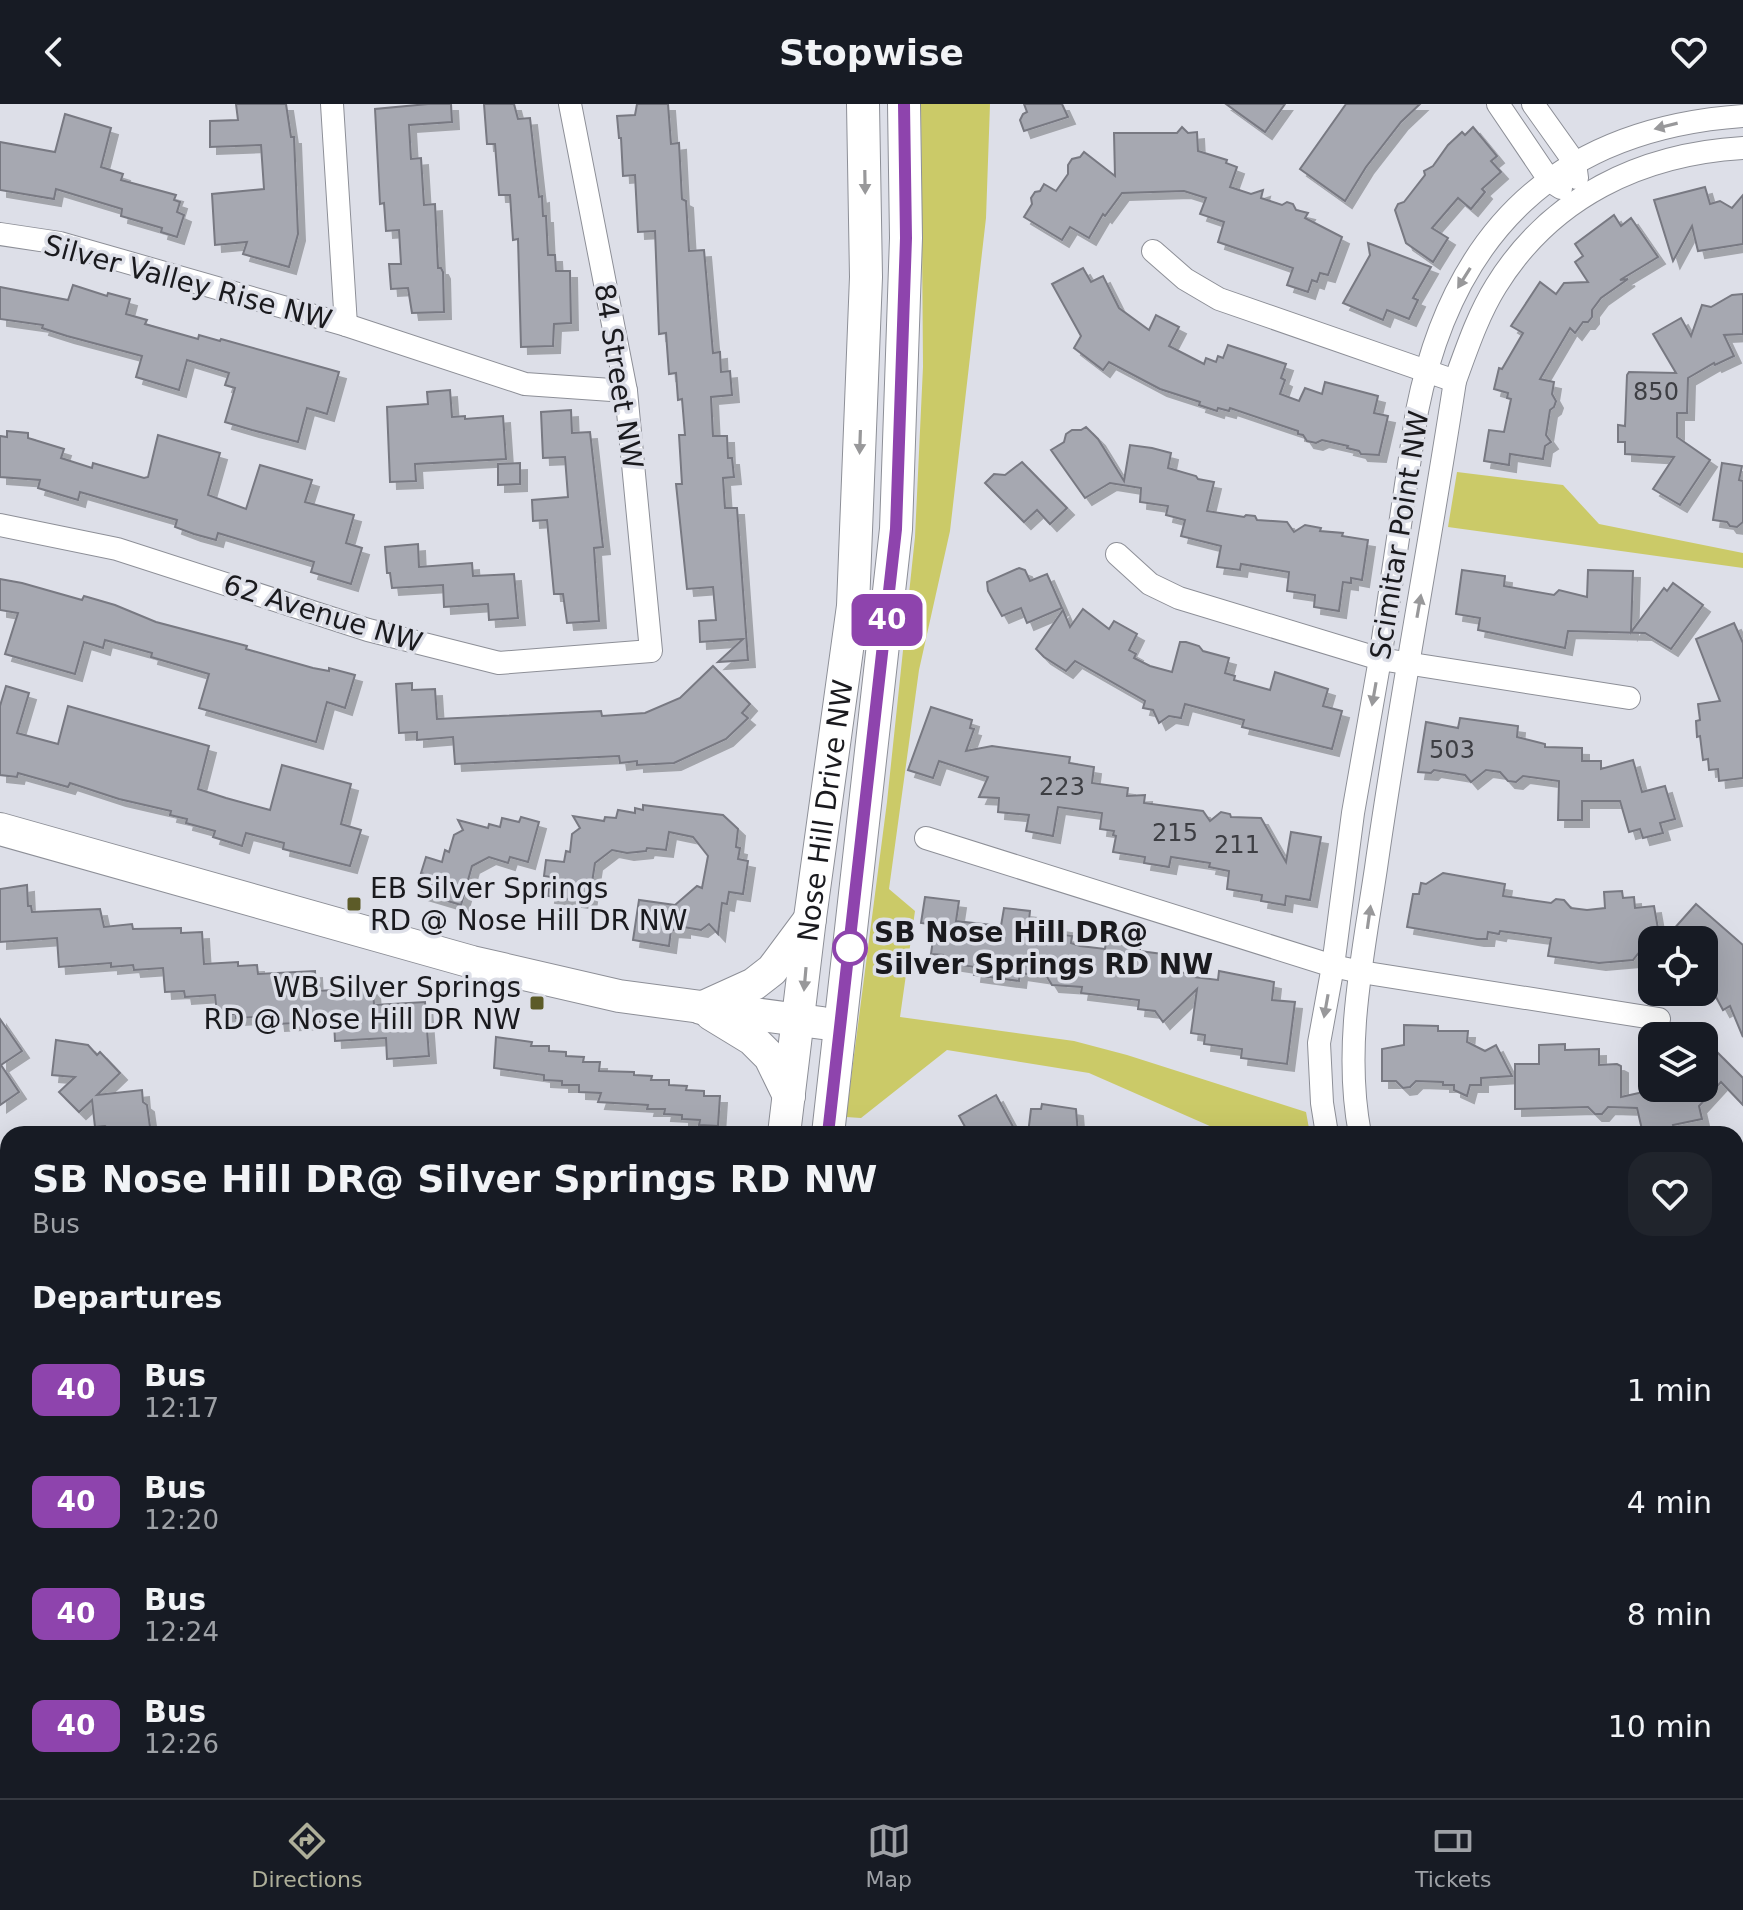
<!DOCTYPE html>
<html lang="en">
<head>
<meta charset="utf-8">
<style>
  body { margin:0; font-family:"DejaVu Sans",sans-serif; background:#20242c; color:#f1f3f6; height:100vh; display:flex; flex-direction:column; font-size:30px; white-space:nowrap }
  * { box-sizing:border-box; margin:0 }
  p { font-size:26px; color:#9ea1a6 }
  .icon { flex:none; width:44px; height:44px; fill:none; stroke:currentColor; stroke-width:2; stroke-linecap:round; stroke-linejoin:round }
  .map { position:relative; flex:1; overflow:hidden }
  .details { position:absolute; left:0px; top:1022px; width:1744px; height:672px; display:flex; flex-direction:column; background:#171b24; border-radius:24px 24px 0 0; box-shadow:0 8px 32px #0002 }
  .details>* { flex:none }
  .badge { padding:0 16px; border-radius:12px; font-size:28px; line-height:52px }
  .controls { position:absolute; left:1638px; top:822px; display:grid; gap:16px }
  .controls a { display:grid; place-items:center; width:80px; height:80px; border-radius:16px; background:#171b24; box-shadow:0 8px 32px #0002; font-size:40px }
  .map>.badge { position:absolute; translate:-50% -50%; box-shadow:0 0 0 4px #fff }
  h2 { padding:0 32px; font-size:30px; line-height:72px }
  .round { display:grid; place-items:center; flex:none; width:84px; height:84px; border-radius:24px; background:#20242c }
  .headline { display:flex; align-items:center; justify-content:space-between; height:136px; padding:0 32px }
  h1 { font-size:38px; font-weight:700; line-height:60px }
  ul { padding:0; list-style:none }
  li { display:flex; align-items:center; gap:24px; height:112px; padding:0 32px }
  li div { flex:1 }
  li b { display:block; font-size:30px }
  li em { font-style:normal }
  li .badge { min-width:88px; font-weight:700; text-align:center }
  header { display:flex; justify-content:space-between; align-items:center; height:104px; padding:0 32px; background:#171b24; font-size:36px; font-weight:700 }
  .tabs { display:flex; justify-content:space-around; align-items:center; height:112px; border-top:2px solid #363941; background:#171b24; font-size:22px; color:#9ea1a6 }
  .tabs a { display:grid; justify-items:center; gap:4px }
  .tabs .selected { color:#aeaf99 }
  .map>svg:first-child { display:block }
  .green { fill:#cbca68 }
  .building { fill:#a6a8b1; stroke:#787982; stroke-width:2; filter:url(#shadow) }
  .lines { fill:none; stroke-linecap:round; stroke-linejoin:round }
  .street-casing { stroke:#8d8f97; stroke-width:24 }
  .secondary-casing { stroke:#8d8f97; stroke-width:34 }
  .street { stroke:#fff; stroke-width:22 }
  .secondary { stroke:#fff; stroke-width:32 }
  .oneway { fill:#98989a }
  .line-casing { stroke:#fff; stroke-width:18 }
  .line { stroke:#8e44ad; stroke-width:12 }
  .poi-dot { fill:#5c5b28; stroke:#dddfe8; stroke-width:3 }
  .stop-dot { fill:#fff; stroke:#8e44ad; stroke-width:4 }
  .labels { text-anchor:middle; stroke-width:7; stroke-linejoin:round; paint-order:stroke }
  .number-label { font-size:24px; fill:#3d3e43 }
  .street-label { font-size:28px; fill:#1a1a1e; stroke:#dddfe8 }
  .poi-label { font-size:28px; fill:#1a1a1e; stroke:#dddfe8; text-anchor:start }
  .stop-label { font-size:28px; font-weight:bold; fill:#1a1a1e; stroke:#dddfe8; text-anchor:start }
</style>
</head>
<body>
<header><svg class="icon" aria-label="back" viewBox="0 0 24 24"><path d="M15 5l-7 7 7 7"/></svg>Stopwise<svg class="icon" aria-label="heart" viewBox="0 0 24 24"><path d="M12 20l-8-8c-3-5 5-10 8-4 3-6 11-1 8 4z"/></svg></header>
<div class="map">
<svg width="1743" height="1694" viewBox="0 0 1743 1694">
  <defs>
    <filter id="shadow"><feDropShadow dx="7" dy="7" stdDeviation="0" flood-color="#0004"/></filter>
  </defs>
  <rect width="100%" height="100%" fill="#dddfe8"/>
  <g class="green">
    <path d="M921,0H990L986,114L950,427L919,566L889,785L915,807L900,913L1074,937L1127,951L1306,1008L1310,1030H1228L1089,969L947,946L861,1014L846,1013L887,698L915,433L923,263Z"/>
    <path d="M1457,368L1563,381L1599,420L1743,449V464L1448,423Z"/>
    <path d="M1743,1259V1694H1275L1279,1686H1736V1261Z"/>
    <path d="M0,1584L6,1587C11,1612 12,1671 0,1694Z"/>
    <path d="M775,1686H1209L1205,1694H773Z"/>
  </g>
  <g class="building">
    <path d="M236,0H286L291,33H294L298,130L289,163L243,150L247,138L215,141L212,90L264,85L261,41L210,43V17L238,16Z"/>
    <path d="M428,0H451L452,18L409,21L411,55L421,54L424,101L435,100L438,164H441L443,168L444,208L412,209L408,184L391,185L389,160H401L399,126L386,127L384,99L380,100L375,5Z"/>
    <path d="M484,0H514L518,15L530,14L539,93L542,92L543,112H546L548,151H555L556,167H570L571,219L554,220L553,242L521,243L518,135L513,136L510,91H499L495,40H487Z"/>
    <path d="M637,0H668L671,40L679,39L682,95L686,97L689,147L704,146L713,249L720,248L721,268L730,267L732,291L711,293L713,332H727L728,354H732L734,373L723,374L725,404H737L748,556L718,558L743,535L700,538L699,517L716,516L713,483L687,485L676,380H682L679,331H685L682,295L678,296L676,269L669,270L666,229L659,230L655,127L638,128L635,71L623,72L621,34H619L617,12L635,11Z"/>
    <path d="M1024,0H1062L1068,13L1024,27L1020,16L1023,10L1027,8Z"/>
    <path d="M1226,0H1285L1265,28Z"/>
    <path d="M1346,0H1420L1401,18L1366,63L1345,97L1300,65Z"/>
    <path d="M65,10L111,24L101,63L123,70L121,76L176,91L174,96L180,98L177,108L184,111L177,133L161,128L162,124L121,112L122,105L56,85L54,95L0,86V38L55,48Z"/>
    <path d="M1182,23L1188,29L1197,28L1198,47L1227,56L1226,59L1237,63L1230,83L1251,90L1263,86L1261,94L1282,101L1287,98L1293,100L1296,106L1308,109L1305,114L1342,133L1328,171L1320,169L1317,178L1312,176L1308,188L1287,181L1293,164L1218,138L1224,118L1200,110L1206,94L1184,87L1122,89L1105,112L1103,110L1089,134L1070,123L1062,136L1024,113L1032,100L1031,94L1035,88L1040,87L1044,80L1056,87L1068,70V61L1072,55L1080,53L1084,48L1115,72L1114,29H1177Z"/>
    <path d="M1473,23L1497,52L1491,57L1501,68L1482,85L1485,88L1471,105L1458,94L1432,124L1448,134L1433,158L1406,139L1395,106L1398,100L1404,98L1425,71L1424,67L1433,62L1448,41L1462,28L1465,31Z"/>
    <path d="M1705,83L1710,100L1720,97L1732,104L1743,91V140L1698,147L1692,122L1673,157L1654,96Z"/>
    <path d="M1614,111L1621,122L1631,114L1658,153L1620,176L1628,175L1601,194L1592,206V213L1588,218H1583L1575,229L1570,224L1540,275L1554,278L1552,290L1556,297L1554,303L1550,306L1546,331L1551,338L1545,342L1543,355L1510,350L1509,361L1484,357L1489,326L1504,328L1511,295L1507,294L1508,289L1494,285L1499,264L1502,265L1523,229L1511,222L1540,178L1556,190L1564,179L1588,178L1575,158L1583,152L1575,140Z"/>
    <path d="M1368,139L1431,163L1413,194L1418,196L1409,215L1387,206L1383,216L1343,199L1370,151Z"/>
    <path d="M1083,164L1091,178L1103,172L1119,204L1149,226L1156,211L1179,223L1169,242L1204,260L1206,254L1216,258L1218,252L1223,254L1228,241L1286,260L1281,274L1285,276L1280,290L1299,297L1305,284L1322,290L1325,278L1378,292L1374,309L1388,312L1379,351L1361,350L1359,347L1347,344L1348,342L1322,336L1316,339L1307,337L1303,331L1298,330V327L1230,304L1229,307L1218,304L1217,307L1199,301L1200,298L1160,285L1109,258L1103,266L1074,244L1081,232L1052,180Z"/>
    <path d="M73,181L107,192L108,189L130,195L126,210L147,216L145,220L198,235L199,231L220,237L221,235L339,268L327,310L307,304L298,338L252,326L225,318L235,284L225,281L229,269L187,256L179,286L136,273L142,252L67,232L42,224L43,221L0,215V183L68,196Z"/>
    <path d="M1743,190V230L1724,231L1734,252L1715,261L1714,259L1688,274L1687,309H1677V333L1710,356L1680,401L1653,385L1674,353L1625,350V338H1618V321L1625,322L1627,271L1629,268L1676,269L1653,230L1681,214L1691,232L1702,201L1711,203L1732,191Z"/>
    <path d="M450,286L452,313L465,312V315L503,312L506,355L415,360L416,377L390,378L387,303L428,300L427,288Z"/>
    <path d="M571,306L572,329L590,328L603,443L594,444L599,517L567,519L563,490H554L547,416L533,417L532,396L568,393L565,353L543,354L541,308Z"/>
    <path d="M1086,323L1098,335L1124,377L1130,341L1152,344L1171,349L1168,364L1196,372L1198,375L1214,378L1207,407L1244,413L1246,411L1255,412L1257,416L1287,418L1294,428L1305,421L1321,424L1320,427L1343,429L1342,432L1368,436L1362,476L1351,474V479L1343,478L1339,507L1314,503L1315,491L1287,487L1289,468L1241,460L1240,466L1217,463L1221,442L1181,432L1185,416L1166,411L1168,402L1140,398L1141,384L1110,379L1085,394L1051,346L1064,338L1066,330L1072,326H1081Z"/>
    <path d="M7,327L28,329V334L64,345L61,354L92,364L93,359L144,374L148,373L158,331L220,349L208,391L246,405L260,361L312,376L305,398L354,411L346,439L362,444L351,480L311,468L314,458L218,429L216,436L194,430L175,423L177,416L80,388L78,396L38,384L40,376L0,373V332L7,333Z"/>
    <path d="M1022,358L1067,404L1050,420L1037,406L1024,418L985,379L994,370L1005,371Z"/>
    <path d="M520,359V380L498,381V360Z"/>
    <path d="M1722,359L1742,362L1739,376L1743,377V418L1737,423L1730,422L1727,418L1713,416Z"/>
    <path d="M418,440L419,463L472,459L473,472L514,470L518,514L489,516L488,500L444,503L443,481L392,484L390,469H387L385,443Z"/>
    <path d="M1019,464L1025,466L1030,477L1047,470L1062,504L1027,519L1021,504L1002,512L988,487L987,478Z"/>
    <path d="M1462,466L1505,472L1504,482L1554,491L1559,486L1587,493L1588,466L1633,467L1631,528L1664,484L1667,487L1673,479L1703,501L1671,545L1645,529L1568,527L1565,544L1478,526L1480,514L1456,510Z"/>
    <path d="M0,475L22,479L82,496L84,492L115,501L156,518L247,542L246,545L313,564L329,567V564L355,571L345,604L327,598L316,638L199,604L209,570L151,553L152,549L105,536L103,544L84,538L75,570L5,550L18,509L0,506Z"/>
    <path d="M1083,505L1109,525L1114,517L1137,530L1129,546L1136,550L1134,554L1150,562L1172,568L1180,538H1186L1199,542L1203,547L1229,554L1225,569L1235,572L1234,576L1270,586L1275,568L1328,585L1323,602L1342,607L1332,645L1242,623L1244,616L1185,600L1181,614L1169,612L1159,619L1153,606L1143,604L1145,597L1075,557L1066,567L1044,553L1036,545L1063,506L1070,523Z"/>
    <path d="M1734,519L1743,539V674L1719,677L1718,665L1709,666L1708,655L1703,656L1700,632L1697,633L1696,617L1700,616L1698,600L1720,597L1696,535Z"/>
    <path d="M713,562L750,600L742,609L748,614L726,635L674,659L637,661V657L620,659L619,652L455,660L453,633L417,636V628L399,629L396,580L412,579V586L435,585L437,615L601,607L602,612L645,609L680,594Z"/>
    <path d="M6,582L29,589L17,629L58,640L68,602L209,642L198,685L226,694L270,706L282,661L351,680L341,720L361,726L350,762L283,745L284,739L246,729L242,742L213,733L215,727L186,719L187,715L170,711L171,707L119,695L70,679L68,683L18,669L17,673L0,671V602Z"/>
    <path d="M931,603L972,616L970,624L974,625L966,647L992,642L1070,653L1069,659L1094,663L1092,679L1128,684L1127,692L1145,691L1144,699L1203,707L1210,717L1221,708L1230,710L1231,713L1261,714L1286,758L1291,728L1321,733L1310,796L1286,792L1285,801L1261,797L1262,791L1227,785L1229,767L1209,763L1210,759L1171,753L1169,763L1144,759L1145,753L1113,748L1116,732L1113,731L1114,727L1100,725L1102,709L1058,703L1053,732L1026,727L1029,711L998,708L999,694L979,693L988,673L939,657L933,674L908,666Z"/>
    <path d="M1460,614L1518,622L1517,633L1545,640V643L1582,644V657H1601V665L1633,656L1642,688L1665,682L1675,715L1660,719L1663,729L1643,734L1640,725L1629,728L1620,697H1582V716H1558L1559,677L1523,672L1516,678L1508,677L1500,668L1486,666L1471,678L1465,671L1434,666L1431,669L1418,668L1426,618L1458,624Z"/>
    <path d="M643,701L723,711L738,725L736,743L740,744L738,755L748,757L743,790L729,788L727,800L722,799L718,830L709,820L701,826L683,823V827L671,826L669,842L633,836L639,796L675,801L697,782L702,784L708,752L693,733L669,728L666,746L647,744L646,747L627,749L612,746L595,759L589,798L548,792L551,773L544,772L546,756L564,758L566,747L570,748L572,730L580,724L573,712L604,717L605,713L616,714L618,706L635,709V704L643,706Z"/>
    <path d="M521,713L539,718L528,758L510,753L508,759L489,753L472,762L461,801L421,789L427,771L421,769L426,753L442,758L445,746L449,748L454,731L463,726L458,716L488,724L489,720L500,723L502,714L519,718Z"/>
    <path d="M1443,769L1505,780L1503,792L1551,799L1556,795L1564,796L1571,804L1587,806L1605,804L1604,788L1622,787L1623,794L1634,793L1635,804L1654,802L1660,836H1652V840L1645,841L1633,856L1599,859L1548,852L1551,834L1500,827L1499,830L1488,828L1487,835H1477L1407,823L1413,790H1419L1421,779L1426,780Z"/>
    <path d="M27,781L28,802H31L32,808L100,805L104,823L132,820L133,825L181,824V829L202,828L204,860L238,858V862L257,861L258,870L315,867L316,887L373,884L374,901L425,898L429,952L387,955L386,934L335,937L334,917L278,920L277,912L236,914V910L217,911L215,891L185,893L184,887L165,888L163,864L134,866L133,861L111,863V859L59,863L57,834L0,838V785Z"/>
    <path d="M925,793L959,797L956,817L1001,822L1004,804L1030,807L1029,817L1065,822L1064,831L1072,832L1071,839L1080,842L1105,845L1106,838L1129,841L1140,844V847L1171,851L1170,863L1175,864L1174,868L1186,869V872L1218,876L1219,867L1274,878L1272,896L1295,898L1287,960L1241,954L1242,945L1204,940L1205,931L1191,929L1197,885L1163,918L1155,907L1138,905L1139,896L1081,889L1082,883L1052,881L1047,873L1020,869L1019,877L974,871L975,863L942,858L943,851L931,850L935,821L921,819Z"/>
    <path d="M1696,800L1743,841V933L1730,902L1723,906L1704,871V836H1664Z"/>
    <path d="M0,915L22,947L1,961L19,988L0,1001Z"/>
    <path d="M1404,921L1438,922V927H1468L1467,938L1485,947L1496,941L1512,972L1481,974V981H1470L1467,992L1454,986V981H1443V978L1416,977L1410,983L1403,984L1396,977H1382V945L1404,941Z"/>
    <path d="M496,933L532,938L531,942H549V947L566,948V952L584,953L583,958H600L599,967L634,968V971L652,972L651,976H669V981L687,982L686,986L704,987V992H720L718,1022L699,1021L700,1016L682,1015V1011L664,1010L665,1005H647L648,1001L598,998L601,989L579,988V981H562V977L544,976V971L494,964Z"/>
    <path d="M56,936L88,941L97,951L100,948L120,969L97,991L142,986L143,998L147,1001L151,1030H114L105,1022L95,1023L92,996L79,1008L59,988L75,973L52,971Z"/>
    <path d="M1565,940V946L1599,945V961L1617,960L1621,962V993L1661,984H1673L1674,991L1704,984V961L1717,948L1743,974V1001L1721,978L1699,1002L1702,1015L1673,1021L1675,1030H1643L1637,1004L1608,1003L1602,1010H1595L1588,1003L1515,1005V960H1539V941Z"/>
    <path d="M996,991L1017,1030H969L959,1012Z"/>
    <path d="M1042,1000L1076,1005L1078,1030H1028L1031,1005H1041Z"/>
  </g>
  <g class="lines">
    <g class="street-casing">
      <g id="street">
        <path d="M1498,0L1550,77L1561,84"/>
        <path d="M1533,0L1575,59L1577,74"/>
        <path d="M0,130L60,139L346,221L332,0"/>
        <path d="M1153,147L1185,175L1219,195L1455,277"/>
        <path d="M346,221L525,280L626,287"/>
        <path d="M0,421L117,445L368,526L499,559L651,547L626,287L570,0"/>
        <path d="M1117,450L1150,480L1179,494L1380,555L1629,594"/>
        <path d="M926,734L1333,862L1361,868L1659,915"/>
        <path d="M1327,1030L1322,999L1319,939L1333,862L1353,709L1380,555L1417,307C1453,127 1558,25 1743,12"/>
        <path d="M1360,1030C1343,942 1363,852 1376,764C1399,601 1430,440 1455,277C1467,244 1478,211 1496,182C1551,93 1641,50 1743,44"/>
        <path d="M0,1254H8"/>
        <path d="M0,1555L8,1558"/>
        <path d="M17,1694L19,1686"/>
        <path d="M322,1694L323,1686"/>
        <path d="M632,1694L634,1686"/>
      </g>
    </g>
    <g class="secondary-casing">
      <g id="secondary">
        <path d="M0,725L472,858L619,892L822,919"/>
        <path d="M701,904L754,880L772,866L810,815"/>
        <path d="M711,910L752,935L770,953L789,992"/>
        <path id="s1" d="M784,1030L810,814L853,502L866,173L863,0"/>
        <path d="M828,1030L896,425L906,134L904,0"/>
        <path d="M1736,1226L1743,1224"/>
        <path d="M692,1694L694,1686"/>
        <path d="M730,1694L732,1686"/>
        <path d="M1240,1694L1244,1686"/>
      </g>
    </g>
    <use href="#street" class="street"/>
    <use href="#secondary" class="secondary"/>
  </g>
  <defs><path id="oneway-solid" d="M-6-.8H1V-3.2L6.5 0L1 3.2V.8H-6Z" transform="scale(2)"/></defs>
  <g class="oneway">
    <use href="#oneway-solid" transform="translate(1666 22) rotate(166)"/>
    <use href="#oneway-solid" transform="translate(865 78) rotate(89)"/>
    <use href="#oneway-solid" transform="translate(1464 174) rotate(122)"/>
    <use href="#oneway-solid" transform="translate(860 338) rotate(92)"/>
    <use href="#oneway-solid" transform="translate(1419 502) rotate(-80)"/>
    <use href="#oneway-solid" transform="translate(1374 590) rotate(100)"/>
    <use href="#oneway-solid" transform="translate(1369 813) rotate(-82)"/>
    <use href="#oneway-solid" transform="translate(805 875) rotate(95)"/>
    <use href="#oneway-solid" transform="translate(1326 902) rotate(100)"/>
  </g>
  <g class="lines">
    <g class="line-casing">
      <path id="line" d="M828,1030L896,425L906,134L904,0"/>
    </g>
    <use href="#line" class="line"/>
  </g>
  <g class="poi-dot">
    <rect x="346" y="792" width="16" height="16" rx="4"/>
    <rect x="529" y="891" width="16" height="16" rx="4"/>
  </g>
  <circle class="stop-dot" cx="850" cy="844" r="16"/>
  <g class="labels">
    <g class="number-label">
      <text x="1656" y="296">850</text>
      <text x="1452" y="654">503</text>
      <text x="1062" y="691">223</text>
      <text x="1175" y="737">215</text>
      <text x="1237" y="749">211</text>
    </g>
    <g class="street-label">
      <text transform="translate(188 178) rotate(15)" y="10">Silver Valley Rise NW</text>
      <text transform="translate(619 272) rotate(81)" y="10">84 Street NW</text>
      <text transform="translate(1399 431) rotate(-81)" y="10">Scimitar Point NW</text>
      <text transform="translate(323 509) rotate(17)" y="10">62 Avenue NW</text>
      <text dy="10" stroke="none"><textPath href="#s1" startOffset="326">Nose Hill Drive NW</textPath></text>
    </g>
    <g class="poi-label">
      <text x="370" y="794">EB Silver Springs<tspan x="370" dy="32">RD @ Nose Hill DR NW</tspan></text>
      <text x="521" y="893" text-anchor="end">WB Silver Springs<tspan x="521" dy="32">RD @ Nose Hill DR NW</tspan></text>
    </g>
    <g class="stop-label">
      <text x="874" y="838">SB Nose Hill DR@<tspan x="874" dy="32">Silver Springs RD NW</tspan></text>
    </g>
  </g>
</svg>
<div class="controls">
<a><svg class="icon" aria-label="locate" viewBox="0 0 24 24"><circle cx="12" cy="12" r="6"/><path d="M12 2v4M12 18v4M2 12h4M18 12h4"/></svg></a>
<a><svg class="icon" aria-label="layers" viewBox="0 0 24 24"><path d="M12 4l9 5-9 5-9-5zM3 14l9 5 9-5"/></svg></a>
</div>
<b class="badge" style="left:887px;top:516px;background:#8e44ad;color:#fff">40</b>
<section class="details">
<div class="headline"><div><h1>SB Nose Hill DR@ Silver Springs RD NW</h1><p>Bus</p></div><a class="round"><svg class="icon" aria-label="heart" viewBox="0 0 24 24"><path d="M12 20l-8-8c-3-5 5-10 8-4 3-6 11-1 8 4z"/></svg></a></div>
<h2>Departures</h2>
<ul>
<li><span class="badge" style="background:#8e44ad;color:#fff">40</span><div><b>Bus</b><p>12:17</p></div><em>1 min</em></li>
<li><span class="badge" style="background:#8e44ad;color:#fff">40</span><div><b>Bus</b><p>12:20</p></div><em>4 min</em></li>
<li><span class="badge" style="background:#8e44ad;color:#fff">40</span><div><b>Bus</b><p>12:24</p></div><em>8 min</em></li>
<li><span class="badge" style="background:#8e44ad;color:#fff">40</span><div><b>Bus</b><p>12:26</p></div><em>10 min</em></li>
</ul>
</section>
</div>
<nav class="tabs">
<a class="selected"><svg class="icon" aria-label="directions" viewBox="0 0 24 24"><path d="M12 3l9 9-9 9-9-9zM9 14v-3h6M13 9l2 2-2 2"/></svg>Directions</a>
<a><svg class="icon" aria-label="map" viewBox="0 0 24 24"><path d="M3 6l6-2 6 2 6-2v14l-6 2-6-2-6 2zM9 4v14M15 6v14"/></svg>Map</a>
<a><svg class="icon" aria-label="tickets" viewBox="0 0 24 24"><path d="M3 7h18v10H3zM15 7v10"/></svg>Tickets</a>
</nav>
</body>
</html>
